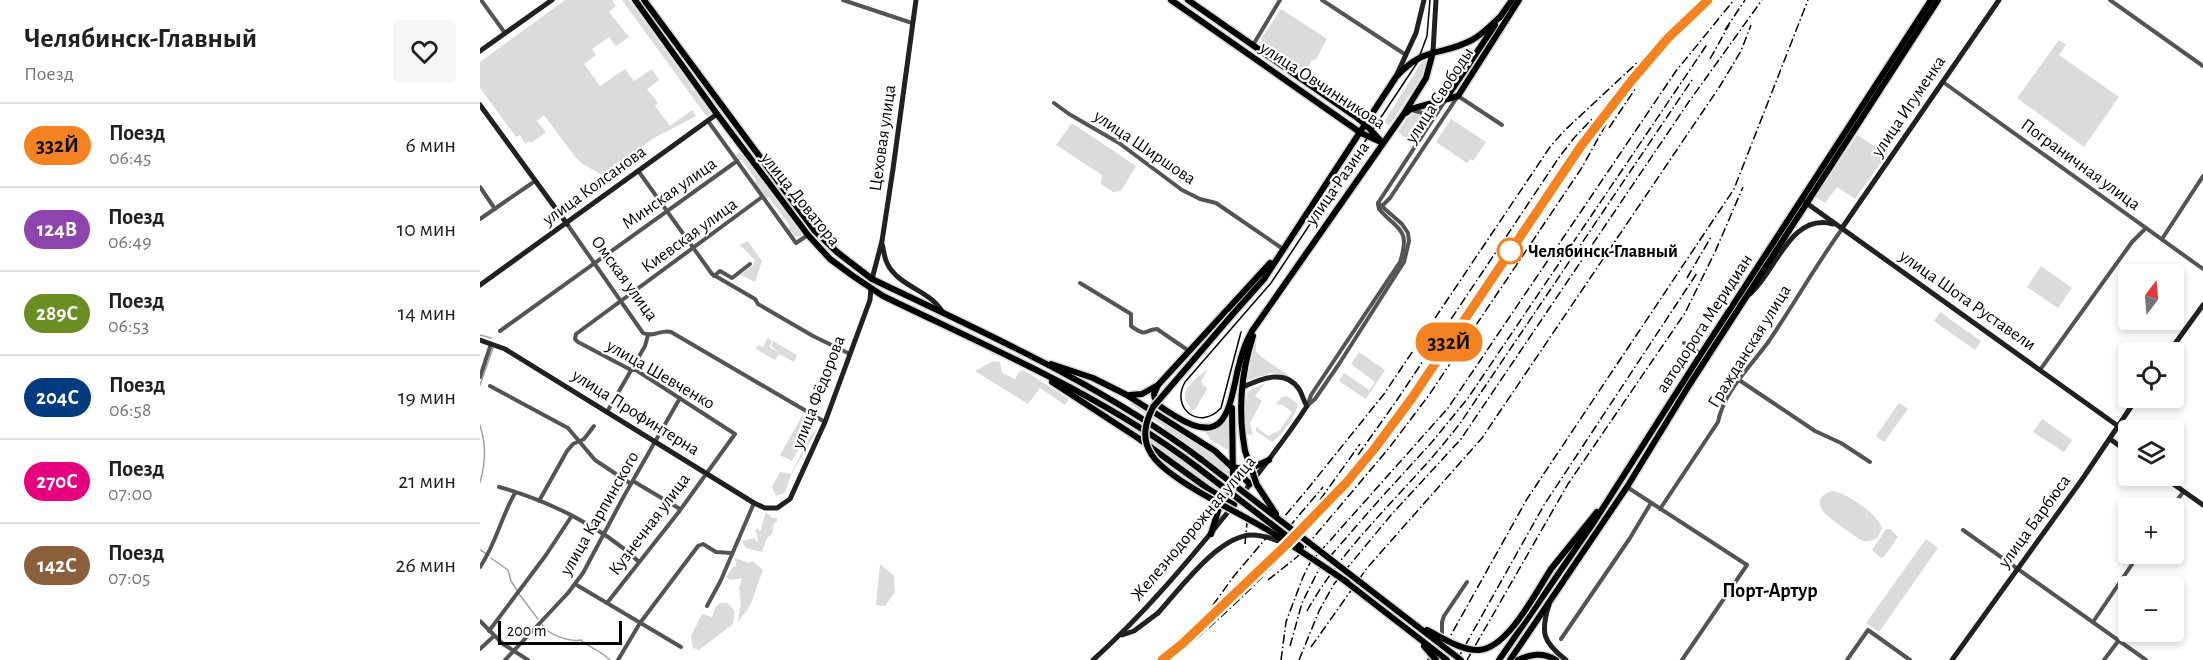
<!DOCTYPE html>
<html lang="ru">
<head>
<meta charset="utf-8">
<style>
  body { margin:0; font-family:"Alegreya Sans",sans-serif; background:#f6f6f6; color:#202124; height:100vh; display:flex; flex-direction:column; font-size:22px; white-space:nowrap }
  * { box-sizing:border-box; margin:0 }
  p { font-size:20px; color:#757577 }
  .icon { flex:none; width:33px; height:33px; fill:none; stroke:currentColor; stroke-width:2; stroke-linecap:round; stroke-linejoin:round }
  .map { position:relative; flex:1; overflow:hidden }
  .details { display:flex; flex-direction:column; background:#fff; width:480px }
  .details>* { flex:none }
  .badge { padding:0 12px; border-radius:20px; font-size:21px; line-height:39px }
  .needle { width:39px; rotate:16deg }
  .buttons { position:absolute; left:1638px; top:264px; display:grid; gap:12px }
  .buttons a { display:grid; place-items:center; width:66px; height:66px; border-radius:6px; background:#fff; box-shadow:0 3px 9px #0003; font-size:30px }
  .scale { position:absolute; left:18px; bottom:15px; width:124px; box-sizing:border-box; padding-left:6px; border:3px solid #000; border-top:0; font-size:16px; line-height:21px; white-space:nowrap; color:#000; -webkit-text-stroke:4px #fff; paint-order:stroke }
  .map>.badge { position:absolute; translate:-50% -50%; box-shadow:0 0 0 3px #fff }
  .round { display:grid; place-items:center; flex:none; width:63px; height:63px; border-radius:6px; background:#f6f6f6 }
  .overview { display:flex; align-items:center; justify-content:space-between; height:102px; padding:0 24px }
  h1 { font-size:28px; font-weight:700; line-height:45px }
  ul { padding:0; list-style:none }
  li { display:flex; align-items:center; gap:18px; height:84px; padding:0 24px; border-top:2px solid #e0e0e0 }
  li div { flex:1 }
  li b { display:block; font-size:22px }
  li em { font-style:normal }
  li .badge { min-width:66px; font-weight:700; text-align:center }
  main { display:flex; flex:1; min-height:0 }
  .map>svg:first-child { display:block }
  .green { fill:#dbdbdb }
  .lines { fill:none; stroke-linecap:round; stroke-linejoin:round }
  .stream { stroke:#a2a2a2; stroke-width:1.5 }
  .primary-casing { stroke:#dbdbdb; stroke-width:9 }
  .street { stroke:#545454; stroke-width:4 }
  .secondary { stroke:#212121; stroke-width:5 }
  .primary { stroke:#000; stroke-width:6 }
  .tram { stroke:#000; stroke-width:1.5 }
  .rail { stroke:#000; stroke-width:1.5; stroke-dasharray:9 3 1.5 3; stroke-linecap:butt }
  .primary-bridge-casing { stroke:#dbdbdb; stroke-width:9; stroke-linecap:butt }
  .secondary-bridge { stroke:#212121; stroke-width:5 }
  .primary-bridge { stroke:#000; stroke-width:6 }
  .line-casing { stroke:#fff; stroke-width:14 }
  .line { stroke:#f58220; stroke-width:9 }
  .stop-dot { fill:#fff; stroke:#f58220; stroke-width:3 }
  .labels { text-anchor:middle; stroke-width:4.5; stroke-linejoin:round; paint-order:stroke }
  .street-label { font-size:18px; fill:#000; stroke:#fff }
  .stop-label { font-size:18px; font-weight:bold; fill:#000; stroke:#fff; text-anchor:start }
  .neighbourhood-label { font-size:20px; font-weight:bold; fill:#000; stroke:#fff }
</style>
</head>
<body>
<main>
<section class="details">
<div class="overview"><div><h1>Челябинск-Главный</h1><p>Поезд</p></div><a class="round"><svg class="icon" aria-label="heart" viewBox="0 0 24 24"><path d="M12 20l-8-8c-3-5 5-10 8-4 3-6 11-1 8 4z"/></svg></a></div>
<ul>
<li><span class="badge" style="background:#f58220;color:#111">332Й</span><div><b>Поезд</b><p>06:45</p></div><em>6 мин</em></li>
<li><span class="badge" style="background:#8e44ad;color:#fff">124В</span><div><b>Поезд</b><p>06:49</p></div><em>10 мин</em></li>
<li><span class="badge" style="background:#6b8e23;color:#fff">289С</span><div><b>Поезд</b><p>06:53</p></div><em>14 мин</em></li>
<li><span class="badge" style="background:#003b80;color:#fff">204С</span><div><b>Поезд</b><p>06:58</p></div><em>19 мин</em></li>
<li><span class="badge" style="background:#e6007e;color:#fff">270С</span><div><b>Поезд</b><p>07:00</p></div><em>21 мин</em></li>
<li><span class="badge" style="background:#8b5e3c;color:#fff">142С</span><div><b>Поезд</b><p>07:05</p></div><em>26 мин</em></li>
</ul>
</section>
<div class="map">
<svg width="1723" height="660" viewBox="0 0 1723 660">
  <rect width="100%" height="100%" fill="#fff"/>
  <g class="green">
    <path d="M85,0H132L136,6L129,12L149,37L136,46L129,37L112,49L116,55L104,64L120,86L145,69L154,81L172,69L179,80L167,89L178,103L175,106L190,126L212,110L216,116L174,138L123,175L104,165L96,158L64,115L57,121L66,132L51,143L49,141L45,144L40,135L36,137L0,88V62Z"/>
    <path d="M142,0H149L231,114L227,117Z"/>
    <path d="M801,9L847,39L836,59L830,61L831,62L826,70L823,68L826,71L824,74L783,46L781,39Z"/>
    <path d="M1579,40L1586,45L1579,55L1639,97L1604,147L1537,98Z"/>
    <path d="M947,58L942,76L909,126L904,122L943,60Z"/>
    <path d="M935,113L941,116L944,126L932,143L918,132L927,118Z"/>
    <path d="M971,119L1006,142L993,161L991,159L987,163L956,142Z"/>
    <path d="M592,123L656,166L641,191L633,192L621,184L622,175L576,145Z"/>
    <path d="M1377,135L1407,154L1375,199L1357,187L1345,203L1335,197Z"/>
    <path d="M260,152L321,233V236H314L312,232H310L308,229L310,226L289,197L286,199L275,184L276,180L262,160L259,161L255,156Z"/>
    <path d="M268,241L282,261L275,282L260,275L273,265L275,260L260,245Z"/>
    <path d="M1561,266L1592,288L1578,308L1547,287Z"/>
    <path d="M1460,312L1501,341L1495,350L1454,321Z"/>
    <path d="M776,336V351L780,356L811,377L791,373L767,381Z"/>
    <path d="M288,338L292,341L289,347L300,353L291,346L293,341L317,355L314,362L299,354L295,360L276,349L278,345L283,347Z"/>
    <path d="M879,352L905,370L886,399L859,381L864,373L889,390L895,382L871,364Z"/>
    <path d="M513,361L520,362L522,373L535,379L539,372L543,370L589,399L585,405L560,388L548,404L495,371Z"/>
    <path d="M728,369L721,382L727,389L715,410H713C693,392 715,380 728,369Z"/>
    <path d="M785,383L775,396L782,401L770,423L775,444L772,434L767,435L765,414L767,392Z"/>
    <path d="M594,393L618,406L617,408L646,426L648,423L674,440L685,427L650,404L652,402C672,414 748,455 751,476L741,490L730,488Z"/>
    <path d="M807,396L818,404C815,417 803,435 792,442L776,431V427L788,436L800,430L812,412L803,405L796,404L802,397Z"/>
    <path d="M1419,403L1428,409L1404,442L1396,436Z"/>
    <path d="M322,416L334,422L312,461L300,455Z"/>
    <path d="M748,417L749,451L730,439L725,431L736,428Z"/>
    <path d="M1562,419L1592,440L1584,452L1553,432Z"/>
    <path d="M338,428L310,477L305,493L296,496L292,487L300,472L311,474L330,436Z"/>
    <path d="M1352,491C1364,491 1399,515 1402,528L1398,537C1394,540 1390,542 1384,541C1377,539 1370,532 1364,528C1352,520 1323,501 1352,491Z"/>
    <path d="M286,512L292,518H297V522L294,523L292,534L287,538L282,552L266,548L262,541L274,538L277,542L278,538L275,530L278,528L280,532Z"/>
    <path d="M1406,529H1410L1418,537L1404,557L1401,558L1392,550Z"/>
    <path d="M1446,539L1458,548L1399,632L1386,623Z"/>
    <path d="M255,558L269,563L273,561L283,570L270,606L258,622L261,602L259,588L262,578L251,580L246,577L252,568L256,566Z"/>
    <path d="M400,564L414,576L415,592L405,606L396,605Z"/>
    <path d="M240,603H247L255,611L253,624L219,650L213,648L211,636L222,614L232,617L235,608Z"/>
  </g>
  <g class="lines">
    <g class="stream">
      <path d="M0,335L11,338"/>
      <path d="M0,385L13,348"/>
      <path d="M0,425C6,445 6,461 0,482"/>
      <path d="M0,550L7,554"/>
      <path d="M11,558L28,570L31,581L37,590"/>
      <path d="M39,594L58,619"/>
      <path d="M62,624C67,635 90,642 101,640C108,647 120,650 130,660"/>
    </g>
    <g class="primary-casing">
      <g id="primary">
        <path d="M155,0L237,114L328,235L350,259L373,276L403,296C510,348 622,395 717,467"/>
        <path d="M164,0L334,230L357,252L392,279C505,333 622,385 722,460"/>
        <path d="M691,0L881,133L903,143"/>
        <path d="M708,0L876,117L886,125L900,140"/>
        <path d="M1020,17L1032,0"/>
        <path d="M967,97L1015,25"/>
        <path d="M926,113L931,109L978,96L1039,0"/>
        <path d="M752,315L784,279L916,77C945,45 960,57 992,40C1003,34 1012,24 1021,16"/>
        <path d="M571,364L613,378L645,394L735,451L770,484"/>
        <path d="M572,382L658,438L727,488L754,505"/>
        <path d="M678,385L674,394C675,406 686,410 695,416C746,448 749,409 758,369C761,356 765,343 772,331L923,115L946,78L953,52"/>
        <path d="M650,395L662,394L678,385L790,263"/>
        <path d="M765,451C758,413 761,373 773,336"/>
        <path d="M753,467L767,470L789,460"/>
        <path d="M731,534L742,498L753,479L752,408"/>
        <path d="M1071,569L1117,512"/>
        <path d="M1019,660L1114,522L1221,354L1451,0"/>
        <path d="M1030,660L1147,487L1208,387L1458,0"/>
        <path d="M1038,660C1051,654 1063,652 1076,660"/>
      </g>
    </g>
    <g class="street">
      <path d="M1,0L25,33"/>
      <path d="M363,0L432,23"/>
      <path d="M842,0L926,55"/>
      <path d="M1630,0L1723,66"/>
      <path d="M773,45L800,0"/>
      <path d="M1463,82L1723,269"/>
      <path d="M574,103L589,114L639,143L702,190L720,199L736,203L803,249"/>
      <path d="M932,110L942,113L947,126"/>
      <path d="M228,121L316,243L328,235"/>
      <path d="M159,172L232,274L275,299L278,304L333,336L370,354"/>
      <path d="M0,187L15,209"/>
      <path d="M898,203L965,101"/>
      <path d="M901,207L910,198L978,96L1022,125"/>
      <path d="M0,219L55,181"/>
      <path d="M87,224L163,333C174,338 181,329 191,332L345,422"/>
      <path d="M1682,239L1723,176"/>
      <path d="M234,276L240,271L252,278L270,264"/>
      <path d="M600,283L651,314V326C668,338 663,330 677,329L709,351"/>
      <path d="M20,331L257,161"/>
      <path d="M1204,343L1221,354"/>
      <path d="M1560,370L1652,242L1666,228"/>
      <path d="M0,377L11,344"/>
      <path d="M1259,380L1335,431L1361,443L1390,462"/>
      <path d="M10,386L88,428L115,460L151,484"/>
      <path d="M828,404L831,395L920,262C931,228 918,231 899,209L898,204"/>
      <path d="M827,406L835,399L859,364L924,262L929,241L928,233L922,224L898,203"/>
      <path d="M127,412L165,346L168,335"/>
      <path d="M153,481L200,509"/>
      <path d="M19,487C67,500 122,527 158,561"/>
      <path d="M1147,487L1267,565L1202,660"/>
      <path d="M59,501L87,451L93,444L104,439L114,426"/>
      <path d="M1691,508L1704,491"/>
      <path d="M1180,509L1238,422C1244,391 1271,366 1289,341C1314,304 1336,265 1362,229"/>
      <path d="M1483,530L1666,660"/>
      <path d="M0,567C16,544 21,517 35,493"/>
      <path d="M95,584L201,647"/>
      <path d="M127,603L198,513L255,434L156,370H151L98,342L95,339L96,334L282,197"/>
      <path d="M227,606L241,580L274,503"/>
      <path d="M0,621L23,644L48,660"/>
      <path d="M1613,622L1659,554"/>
      <path d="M9,631L66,555L91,517"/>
      <path d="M1081,639L1150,538L1171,503"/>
      <path d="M0,649L14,636"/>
      <path d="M25,660L88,593L103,573L144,496L200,398"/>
      <path d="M138,660L160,623L218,546L223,544L236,552L251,553"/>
      <path d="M949,660L962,634V622L964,616L987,582"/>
      <path d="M1367,660L1388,630L1430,660"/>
      <path d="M1624,660L1639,640"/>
    </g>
    <g class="secondary">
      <path d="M0,51L72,0"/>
      <path d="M953,52L956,0"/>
      <path d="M917,74L936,33L944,0"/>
      <path d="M0,105L87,224"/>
      <path d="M1325,202L1638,426"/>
      <path d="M1362,228L1519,0"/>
      <path d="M402,244C404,251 404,257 407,263C418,287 451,290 463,313"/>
      <path d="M392,279L402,241L413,169L436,0"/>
      <path d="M0,285L237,114"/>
      <path d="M1270,294C1296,271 1311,212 1353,224"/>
      <path d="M0,340L25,349L274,503L285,508H297L310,499L345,422L390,300L391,288"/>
      <path d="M1689,352L1723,305"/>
      <path d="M1630,439L1648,452"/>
      <path d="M1682,476L1723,505"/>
      <path d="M1069,605C1060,633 1063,642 1086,660"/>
      <path d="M642,635L654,631L678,613"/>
      <path d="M613,660C663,615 706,564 748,512C775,478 803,443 827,406C823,401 823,395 819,389C805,368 780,379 763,387"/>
      <path d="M1472,660L1601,481L1657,398"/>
    </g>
    <use href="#primary" class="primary"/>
    <path class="tram" d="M761,332L741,408C720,431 690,409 705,382L791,283L937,63L947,36L950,0"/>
    <g class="rail">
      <path d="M1245,30L1265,0"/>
      <path d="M1230,59L1249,25"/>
      <path d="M1129,128L1155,89"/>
      <path d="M1207,278L1231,237"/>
      <path d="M878,455L917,400L1080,156L1094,138L1113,118"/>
      <path d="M840,500L880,444"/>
      <path d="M798,540L843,487"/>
      <path d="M765,544L768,513"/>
      <path d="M788,580L817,557L909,448L949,395L1101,169L1129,119"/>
      <path d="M733,605L754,576L826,491L904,394L1070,147L1085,130L1159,61"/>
      <path d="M827,611C867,539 932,487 981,422L1212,80"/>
      <path d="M810,646L822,603L839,569L900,499L952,442L988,398L1228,43"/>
      <path d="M831,647L887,568L1002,438L1240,86L1261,51L1271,25"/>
      <path d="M675,660L699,641L810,535"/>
      <path d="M691,660C780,588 864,493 930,400C998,303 1057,200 1130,107C1149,84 1168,59 1189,37C1201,24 1215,12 1228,0"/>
      <path d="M801,660L806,622L823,577L830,563L968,408L1196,71L1254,0"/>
      <path d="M819,660L839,611L854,584L911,515L981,439L1208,103L1282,0"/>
      <path d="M957,660L1047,499L1254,189L1328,0"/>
      <path d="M977,660L1064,505L1217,273"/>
      <path d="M987,660L1088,484L1205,313L1235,252L1263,187"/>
    </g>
    <g class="primary-bridge-casing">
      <g id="primary-bridge">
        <path d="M752,315L673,407C665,423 661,439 672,455C688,480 758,512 786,529C814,546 840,564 867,582"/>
        <path d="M765,451L777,485L796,514"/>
        <path d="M722,460L981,660"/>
        <path d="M717,467L821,547"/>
        <path d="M865,581L967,660"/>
        <path d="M947,630C961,637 982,651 999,650C1028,648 1056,592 1071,569"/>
        <path d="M944,646L956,660"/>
      </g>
    </g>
    <path class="secondary-bridge" d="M678,613C700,589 739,535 772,535C785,535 797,540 808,545"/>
    <use href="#primary-bridge" class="primary-bridge"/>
  </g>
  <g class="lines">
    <g class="line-casing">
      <path id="line" d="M682,660L702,644L806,545L866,483L895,448L932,398L1101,146L1152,80L1188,38L1228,0"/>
    </g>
    <use href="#line" class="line"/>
  </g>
  <circle class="stop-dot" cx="1030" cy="251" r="12"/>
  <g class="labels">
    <g class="street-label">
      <text transform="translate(843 85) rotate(33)" y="6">улица Овчинникова</text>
      <text transform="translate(959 95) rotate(-57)" y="6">улица Свободы</text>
      <text transform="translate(1428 106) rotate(-56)" y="6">улица Игуменка</text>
      <text transform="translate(402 138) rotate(-82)" y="6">Цеховая улица</text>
      <text transform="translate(665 147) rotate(34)" y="6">улица Ширшова</text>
      <text transform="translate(1601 164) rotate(36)" y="6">Пограничная улица</text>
      <text transform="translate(857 183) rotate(-55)" y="6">улица Разина</text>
      <text transform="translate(114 185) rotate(-36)" y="6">улица Колсанова</text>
      <text transform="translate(189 193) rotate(-35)" y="6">Минская улица</text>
      <text transform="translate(321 199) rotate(51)" y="6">улица Доватора</text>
      <text transform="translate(209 235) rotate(-36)" y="6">Киевская улица</text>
      <text transform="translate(145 278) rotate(54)" y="6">Омская улица</text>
      <text transform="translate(1488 300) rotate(35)" y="6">улица Шота Руставели</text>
      <text transform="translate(1224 323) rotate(-57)" y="6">автодорога Меридиан</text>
      <text transform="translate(1269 346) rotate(-58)" y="6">Гражданская улица</text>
      <text transform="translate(181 374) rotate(30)" y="6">улица Шевченко</text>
      <text transform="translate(338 392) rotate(-69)" y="6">улица Фёдорова</text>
      <text transform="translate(156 412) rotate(32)" y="6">улица Профинтерна</text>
      <text transform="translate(119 513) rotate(-60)" y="6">улица Карпинского</text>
      <text transform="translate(1554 521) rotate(-54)" y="6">улица Барбюса</text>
      <text transform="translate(169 524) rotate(-53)" y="6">Кузнечная улица</text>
      <text transform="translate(713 528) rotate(-50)" y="6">Железнодорожная улица</text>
    </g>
    <g class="stop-label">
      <text x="1048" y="257">Челябинск-Главный</text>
    </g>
    <g class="neighbourhood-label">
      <text x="1290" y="597">Порт-Артур</text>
    </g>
  </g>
</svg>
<div class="buttons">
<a><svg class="needle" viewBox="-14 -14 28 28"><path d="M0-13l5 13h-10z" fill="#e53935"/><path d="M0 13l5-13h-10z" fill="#757577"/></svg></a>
<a><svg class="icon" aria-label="locate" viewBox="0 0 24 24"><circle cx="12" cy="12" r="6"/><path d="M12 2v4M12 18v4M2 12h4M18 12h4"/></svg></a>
<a><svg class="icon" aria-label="layers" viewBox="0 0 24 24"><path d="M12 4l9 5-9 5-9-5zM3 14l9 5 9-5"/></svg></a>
<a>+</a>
<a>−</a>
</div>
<div class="scale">200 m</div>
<b class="badge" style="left:969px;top:342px;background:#f58220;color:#111">332Й</b>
</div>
</main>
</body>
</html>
